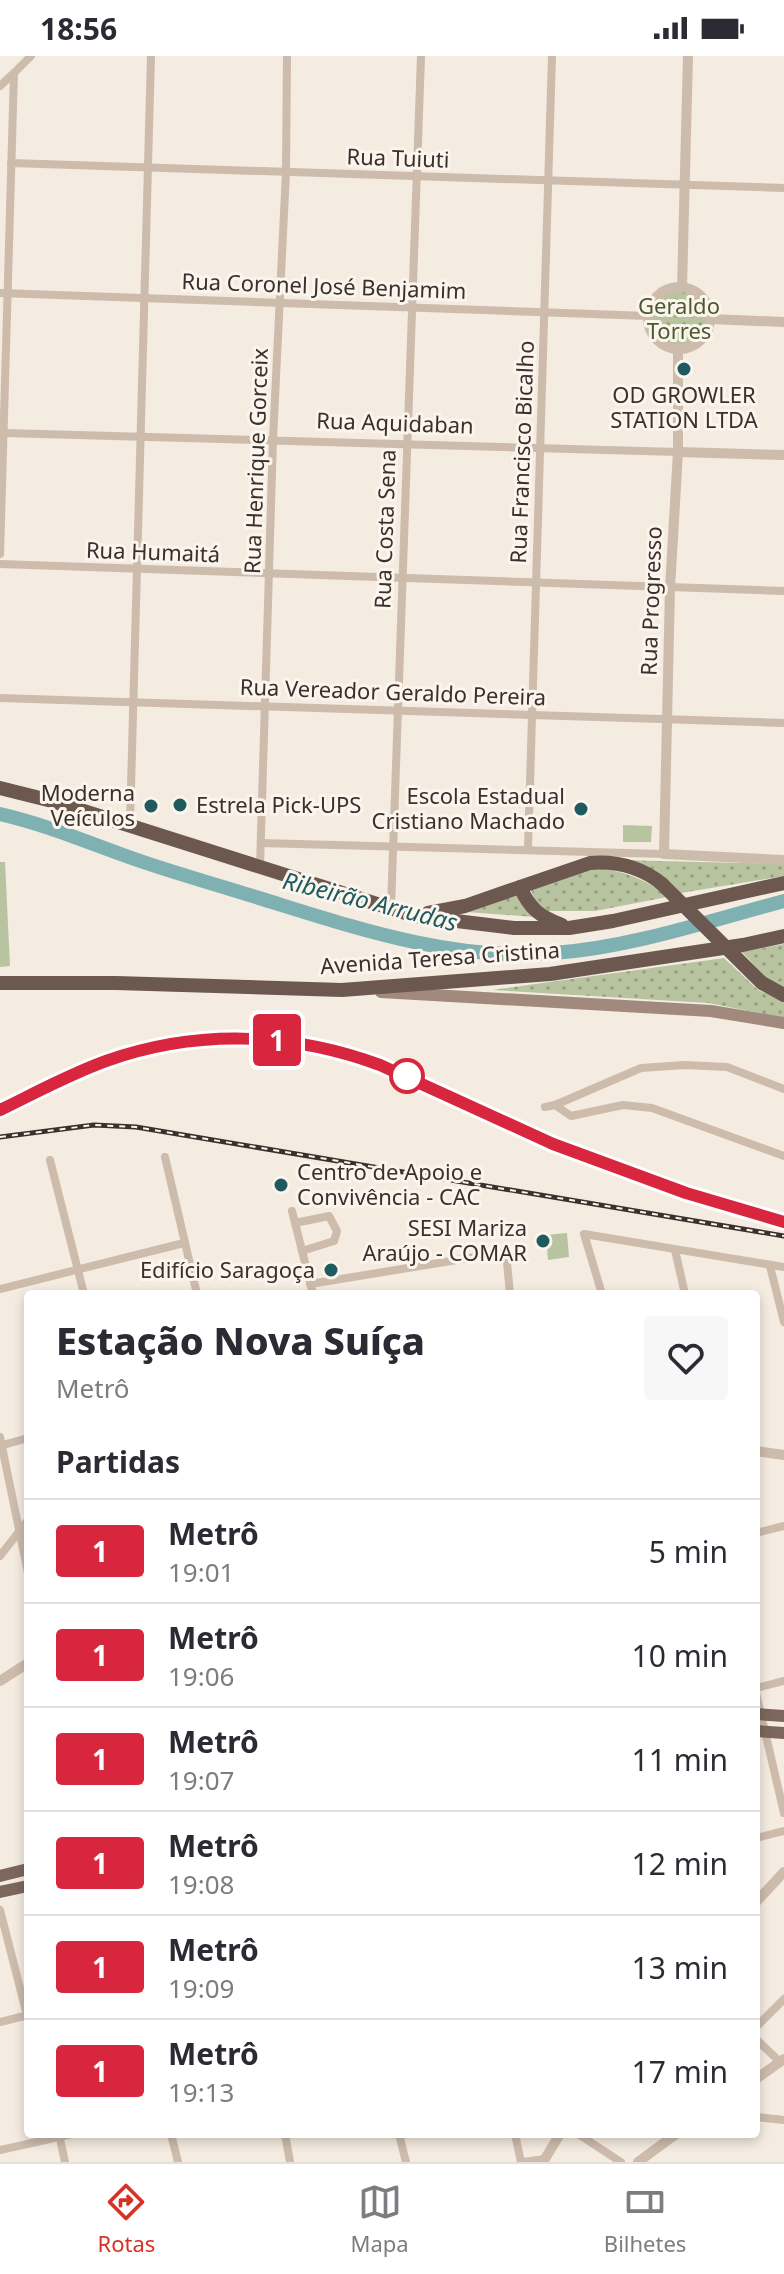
<!DOCTYPE html>
<html lang="pt">
<head>
<meta charset="utf-8">
<style>
  body { margin:0; font-family:"Noto Sans",sans-serif; background:#f7f7f7; color:#2b2b33; height:100vh; display:flex; flex-direction:column; font-size:30px; white-space:nowrap }
  * { box-sizing:border-box; margin:0 }
  p { font-size:26px; color:#7c7c81 }
  .icon { flex:none; width:44px; height:44px; fill:none; stroke:currentColor; stroke-width:2; stroke-linecap:round; stroke-linejoin:round }
  .map { position:relative; flex:1; overflow:hidden }
  .panel { position:absolute; left:24px; top:1234px; width:736px; height:848px; display:flex; flex-direction:column; background:#fff; border-radius:8px; box-shadow:0 4px 12px #0003 }
  .panel>* { flex:none }
  .badge { padding:0 16px; border-radius:6px; font-size:28px; line-height:52px }
  .map>.badge { position:absolute; translate:-50% -50%; box-shadow:0 0 0 4px #fff }
  h2 { padding:0 32px; font-size:30px; line-height:72px }
  .round { display:grid; place-items:center; flex:none; width:84px; height:84px; border-radius:8px; background:#f7f7f7 }
  .headline { display:flex; align-items:center; justify-content:space-between; height:136px; padding:0 32px }
  h1 { font-size:38px; font-weight:800; line-height:60px }
  ul { padding:0; list-style:none }
  li { display:flex; align-items:center; gap:24px; height:104px; padding:0 32px; border-top:2px solid #e1e1e2 }
  li div { flex:1 }
  li b { display:block; font-size:30px }
  li em { font-style:normal }
  li .badge { min-width:88px; font-weight:700; text-align:center }
  .status { display:flex; justify-content:space-between; align-items:center; height:56px; padding:0 40px; background:#fff; direction:ltr }
  .status svg { height:22px; fill:currentColor }
  .menu { display:flex; justify-content:space-around; align-items:center; height:112px; border-top:2px solid #e1e1e2; background:#fff; font-size:22px; color:#7c7c81 }
  .menu a { display:grid; justify-items:center; gap:4px }
  .menu .current { color:#d93025 }
  .map>svg:first-child { display:block }
  .green { fill:url(#green-dots) }
  .pitch { fill:#b8c4a0 }
  .lines { fill:none; stroke-linecap:round; stroke-linejoin:round }
  .river { stroke:#7fb0b2; stroke-width:14 }
  .minor { stroke:#cdbbac; stroke-width:8 }
  .tertiary { stroke:#cdbbac; stroke-width:10 }
  .secondary { stroke:#a18a7d; stroke-width:12 }
  .primary { stroke:#7d675c; stroke-width:12 }
  .trunk { stroke:#6c584f; stroke-width:14 }
  .rail-casing { stroke:#3b302b; stroke-width:5 }
  .rail { stroke:#fbf5ee; stroke-width:2; stroke-dasharray:6; stroke-linecap:butt }
  .trunk-bridge { stroke:#6c584f; stroke-width:14 }
  .line-casing { stroke:#fff; stroke-width:18 }
  .line { stroke:#d7263d; stroke-width:12 }
  .poi-dot { fill:#1f5a5e; stroke:#fbf5ee; stroke-width:3 }
  .stop-dot { fill:#fff; stroke:#d7263d; stroke-width:4 }
  .labels { text-anchor:middle; stroke-width:6; stroke-linejoin:round; paint-order:stroke }
  .street-label { font-size:22px; fill:#3b302b; stroke:#fbf5ee }
  .park-label { font-size:22px; fill:#4a5a2e; stroke:#fbf5ee }
  .poi-label { font-size:22px; fill:#3b302b; stroke:#fbf5ee; text-anchor:end }
  .water-label { font-size:24px; font-style:italic; fill:#1f5a5e; stroke:#fbf5ee }
</style>
</head>
<body>
<div class="status"><b>18:56</b><svg viewBox="0 0 49 12"><path d="M0 12V9h3v3zM5 12V6h3v6zM10 12V3h3v9zM15 12V0h3v12zM26 1h20v11H26zM47 4h2v5h-2z"/></svg></div>
<div class="map">
<svg width="784" height="2106" viewBox="0 0 784 2106">
  <defs>
    <pattern id="green-dots" width="8" height="8" patternUnits="userSpaceOnUse" patternTransform="scale(2)"><rect width="8" height="8" fill="#b8c4a0"/><path d="M2 2h.1M6 6h.1" fill="none" stroke="#97a083" stroke-width="1.8" stroke-linecap="round"/></pattern>
  </defs>
  <rect width="100%" height="100%" fill="#f4ebe1"/>
  <g class="green">
    <circle cx="679" cy="263" r="29"/>
    <path d="M618,804L784,808V820L681,837Z"/>
    <path d="M585,811C618,814 642,819 667,841L595,855H547L536,846L530,832Z"/>
    <path d="M519,837L535,861L466,856Z"/>
    <path d="M784,888V932L766,922L742,896Z"/>
    <path d="M724,902L758,934L784,945V962L708,947L492,934Z"/>
  </g>
  <g class="pitch">
    <path d="M623,769L652,770L651,786H623Z"/>
    <path d="M0,806H5L10,910L0,911Z"/>
    <path d="M567,1177L569,1201L548,1204L546,1179Z"/>
  </g>
  <g class="lines">
    <path class="river" d="M0,758C44,768 84,785 126,800C170,816 215,828 259,842C353,871 454,906 554,897C632,891 708,865 784,845"/>
    <g class="minor">
      <path d="M0,30L14,17"/>
      <path d="M11,107L784,132"/>
      <path d="M0,237L648,260"/>
      <path d="M5,377L678,396"/>
      <path d="M0,498L14,17L31,0"/>
      <path d="M0,508L784,535"/>
      <path d="M0,642L784,667"/>
      <path d="M130,768L151,0"/>
      <path d="M261,787L664,798"/>
      <path d="M528,793L552,0"/>
      <path d="M260,810L273,383L286,116L287,0"/>
      <path d="M391,852L421,0"/>
      <path d="M555,1049L571,1060L623,1049L652,1052L784,1100"/>
      <path d="M545,1051L555,1049L641,1012L685,1009L727,1011L784,1033"/>
      <path d="M165,1101L197,1238"/>
      <path d="M50,1104L84,1238"/>
      <path d="M292,1155L313,1238"/>
      <path d="M295,1167L329,1160L337,1175L334,1185L302,1195"/>
      <path d="M675,1194L685,1238"/>
      <path d="M770,1210L784,1266"/>
      <path d="M310,1228L506,1196L510,1238"/>
      <path d="M0,1233L184,1187"/>
      <path d="M602,1238L584,1178L784,1211"/>
      <path d="M0,1381L28,1517"/>
      <path d="M0,1390L28,1382"/>
      <path d="M756,1477L784,1470"/>
      <path d="M0,1500L28,1464"/>
      <path d="M756,1632L784,1625"/>
      <path d="M756,1637L784,1757"/>
      <path d="M756,1782L784,1775"/>
      <path d="M0,1854L28,1963"/>
      <path d="M0,1966L28,1959"/>
      <path d="M756,1971L784,1943"/>
      <path d="M756,1983L780,2006"/>
      <path d="M756,2061L784,2064"/>
      <path d="M59,2078L65,2106"/>
      <path d="M171,2078L178,2106"/>
      <path d="M285,2078L290,2106"/>
      <path d="M399,2078L406,2106"/>
      <path d="M515,2078L521,2106"/>
      <path d="M578,2078L621,2106"/>
      <path d="M0,2094L72,2078"/>
      <path d="M523,2106L545,2103"/>
    </g>
    <g class="tertiary">
      <path d="M682,231L688,0"/>
      <circle cx="679" cy="262" r="31"/>
      <path d="M710,263L784,266"/>
      <path d="M678,293V396L670,532L664,798L784,804"/>
      <path d="M678,396L784,399"/>
      <path d="M756,1395L784,1399"/>
      <path d="M0,1625L28,1607"/>
      <path d="M756,1846L784,1816"/>
      <path d="M756,2023L784,2003"/>
      <path d="M543,2106L560,2078"/>
      <path d="M638,2106L676,2078"/>
    </g>
    <path class="secondary" d="M381,936L711,955L784,967"/>
    <g class="primary">
      <path d="M756,1658L784,1660"/>
      <path d="M756,1675L784,1677"/>
      <path d="M0,1820L28,1813"/>
      <path d="M0,1836L28,1830"/>
    </g>
    <g class="trunk">
      <path d="M0,732L52,745L415,860L514,872H569L613,865L784,827"/>
      <path d="M520,831C530,853 539,860 562,869"/>
      <path d="M428,857L465,850L590,807C616,805 641,811 662,828"/>
      <path d="M0,927H116L342,934L550,918L743,889L784,880"/>
      <path d="M762,927L784,939"/>
    </g>
    <g class="rail-casing">
      <g id="rail">
        <path d="M0,1054C34,1037 70,1018 106,1005C196,973 290,976 380,1009L553,1088L602,1107L728,1151L784,1166"/>
        <path d="M0,1081L94,1069L136,1071L784,1180"/>
      </g>
    </g>
    <use href="#rail" class="rail"/>
    <path class="trunk-bridge" d="M662,828L762,927"/>
  </g>
  <g class="lines">
    <g class="line-casing">
      <path id="line" d="M0,1054C35,1037 70,1018 106,1005C196,973 291,976 380,1009L553,1088L686,1137L784,1166"/>
    </g>
    <use href="#line" class="line"/>
  </g>
  <g class="poi-dot">
    <circle cx="684" cy="313" r="8"/>
    <circle cx="180" cy="749" r="8"/>
    <circle cx="151" cy="750" r="8"/>
    <circle cx="581" cy="753" r="8"/>
    <circle cx="281" cy="1129" r="8"/>
    <circle cx="543" cy="1185" r="8"/>
    <circle cx="331" cy="1214" r="8"/>
  </g>
  <circle class="stop-dot" cx="407" cy="1020" r="16"/>
  <g class="labels">
    <g class="street-label">
      <text transform="translate(398 102) rotate(2)" y="8">Rua Tuiuti</text>
      <text transform="translate(324 230) rotate(2)" y="8">Rua Coronel José Benjamim</text>
      <text transform="translate(395 367) rotate(2)" y="8">Rua Aquidaban</text>
      <text transform="translate(522 396) rotate(-88)" y="8">Rua Francisco Bicalho</text>
      <text transform="translate(256 405) rotate(-88)" y="8">Rua Henrique Gorceix</text>
      <text transform="translate(385 473) rotate(-88)" y="8">Rua Costa Sena</text>
      <text transform="translate(153 496) rotate(2)" y="8">Rua Humaitá</text>
      <text transform="translate(651 545) rotate(-88)" y="8">Rua Progresso</text>
      <text transform="translate(393 636) rotate(2)" y="8">Rua Vereador Geraldo Pereira</text>
      <text transform="translate(440 902) rotate(-4)" y="8">Avenida Teresa Cristina</text>
    </g>
    <g class="park-label">
      <text x="679" y="258">Geraldo<tspan x="679" dy="25">Torres</tspan></text>
    </g>
    <g class="poi-label">
      <text x="684" y="347" text-anchor="middle">OD GROWLER<tspan x="684" dy="25">STATION LTDA</tspan></text>
      <text x="135" y="745">Moderna<tspan x="135" dy="25">Veículos</tspan></text>
      <text x="565" y="748">Escola Estadual<tspan x="565" dy="25">Cristiano Machado</tspan></text>
      <text x="196" y="757" text-anchor="start">Estrela Pick-UPS</text>
      <text x="297" y="1124" text-anchor="start">Centro de Apoio e<tspan x="297" dy="25">Convivência - CAC</tspan></text>
      <text x="527" y="1180">SESI Mariza<tspan x="527" dy="25">Araújo - COMAR</tspan></text>
      <text x="315" y="1222">Edifício Saragoça</text>
    </g>
    <g class="water-label">
      <text transform="translate(370 846) rotate(14)" y="8">Ribeirão Arrudas</text>
    </g>
  </g>
</svg>
<b class="badge" style="left:277px;top:984px;background:#d7263d;color:#fff">1</b>
<section class="panel">
<div class="headline"><div><h1>Estação Nova Suíça</h1><p>Metrô</p></div><a class="round"><svg class="icon" aria-label="heart" viewBox="0 0 24 24"><path d="M12 20l-8-8c-3-5 5-10 8-4 3-6 11-1 8 4z"/></svg></a></div>
<h2>Partidas</h2>
<ul>
<li><span class="badge" style="background:#d7263d;color:#fff">1</span><div><b>Metrô</b><p>19:01</p></div><em>5 min</em></li>
<li><span class="badge" style="background:#d7263d;color:#fff">1</span><div><b>Metrô</b><p>19:06</p></div><em>10 min</em></li>
<li><span class="badge" style="background:#d7263d;color:#fff">1</span><div><b>Metrô</b><p>19:07</p></div><em>11 min</em></li>
<li><span class="badge" style="background:#d7263d;color:#fff">1</span><div><b>Metrô</b><p>19:08</p></div><em>12 min</em></li>
<li><span class="badge" style="background:#d7263d;color:#fff">1</span><div><b>Metrô</b><p>19:09</p></div><em>13 min</em></li>
<li><span class="badge" style="background:#d7263d;color:#fff">1</span><div><b>Metrô</b><p>19:13</p></div><em>17 min</em></li>
</ul>
</section>
</div>
<nav class="menu">
<a class="current"><svg class="icon" aria-label="directions" viewBox="0 0 24 24"><path d="M12 3l9 9-9 9-9-9zM9 14v-3h6M13 9l2 2-2 2"/></svg>Rotas</a>
<a><svg class="icon" aria-label="map" viewBox="0 0 24 24"><path d="M3 6l6-2 6 2 6-2v14l-6 2-6-2-6 2zM9 4v14M15 6v14"/></svg>Mapa</a>
<a><svg class="icon" aria-label="tickets" viewBox="0 0 24 24"><path d="M3 7h18v10H3zM15 7v10"/></svg>Bilhetes</a>
</nav>
</body>
</html>
